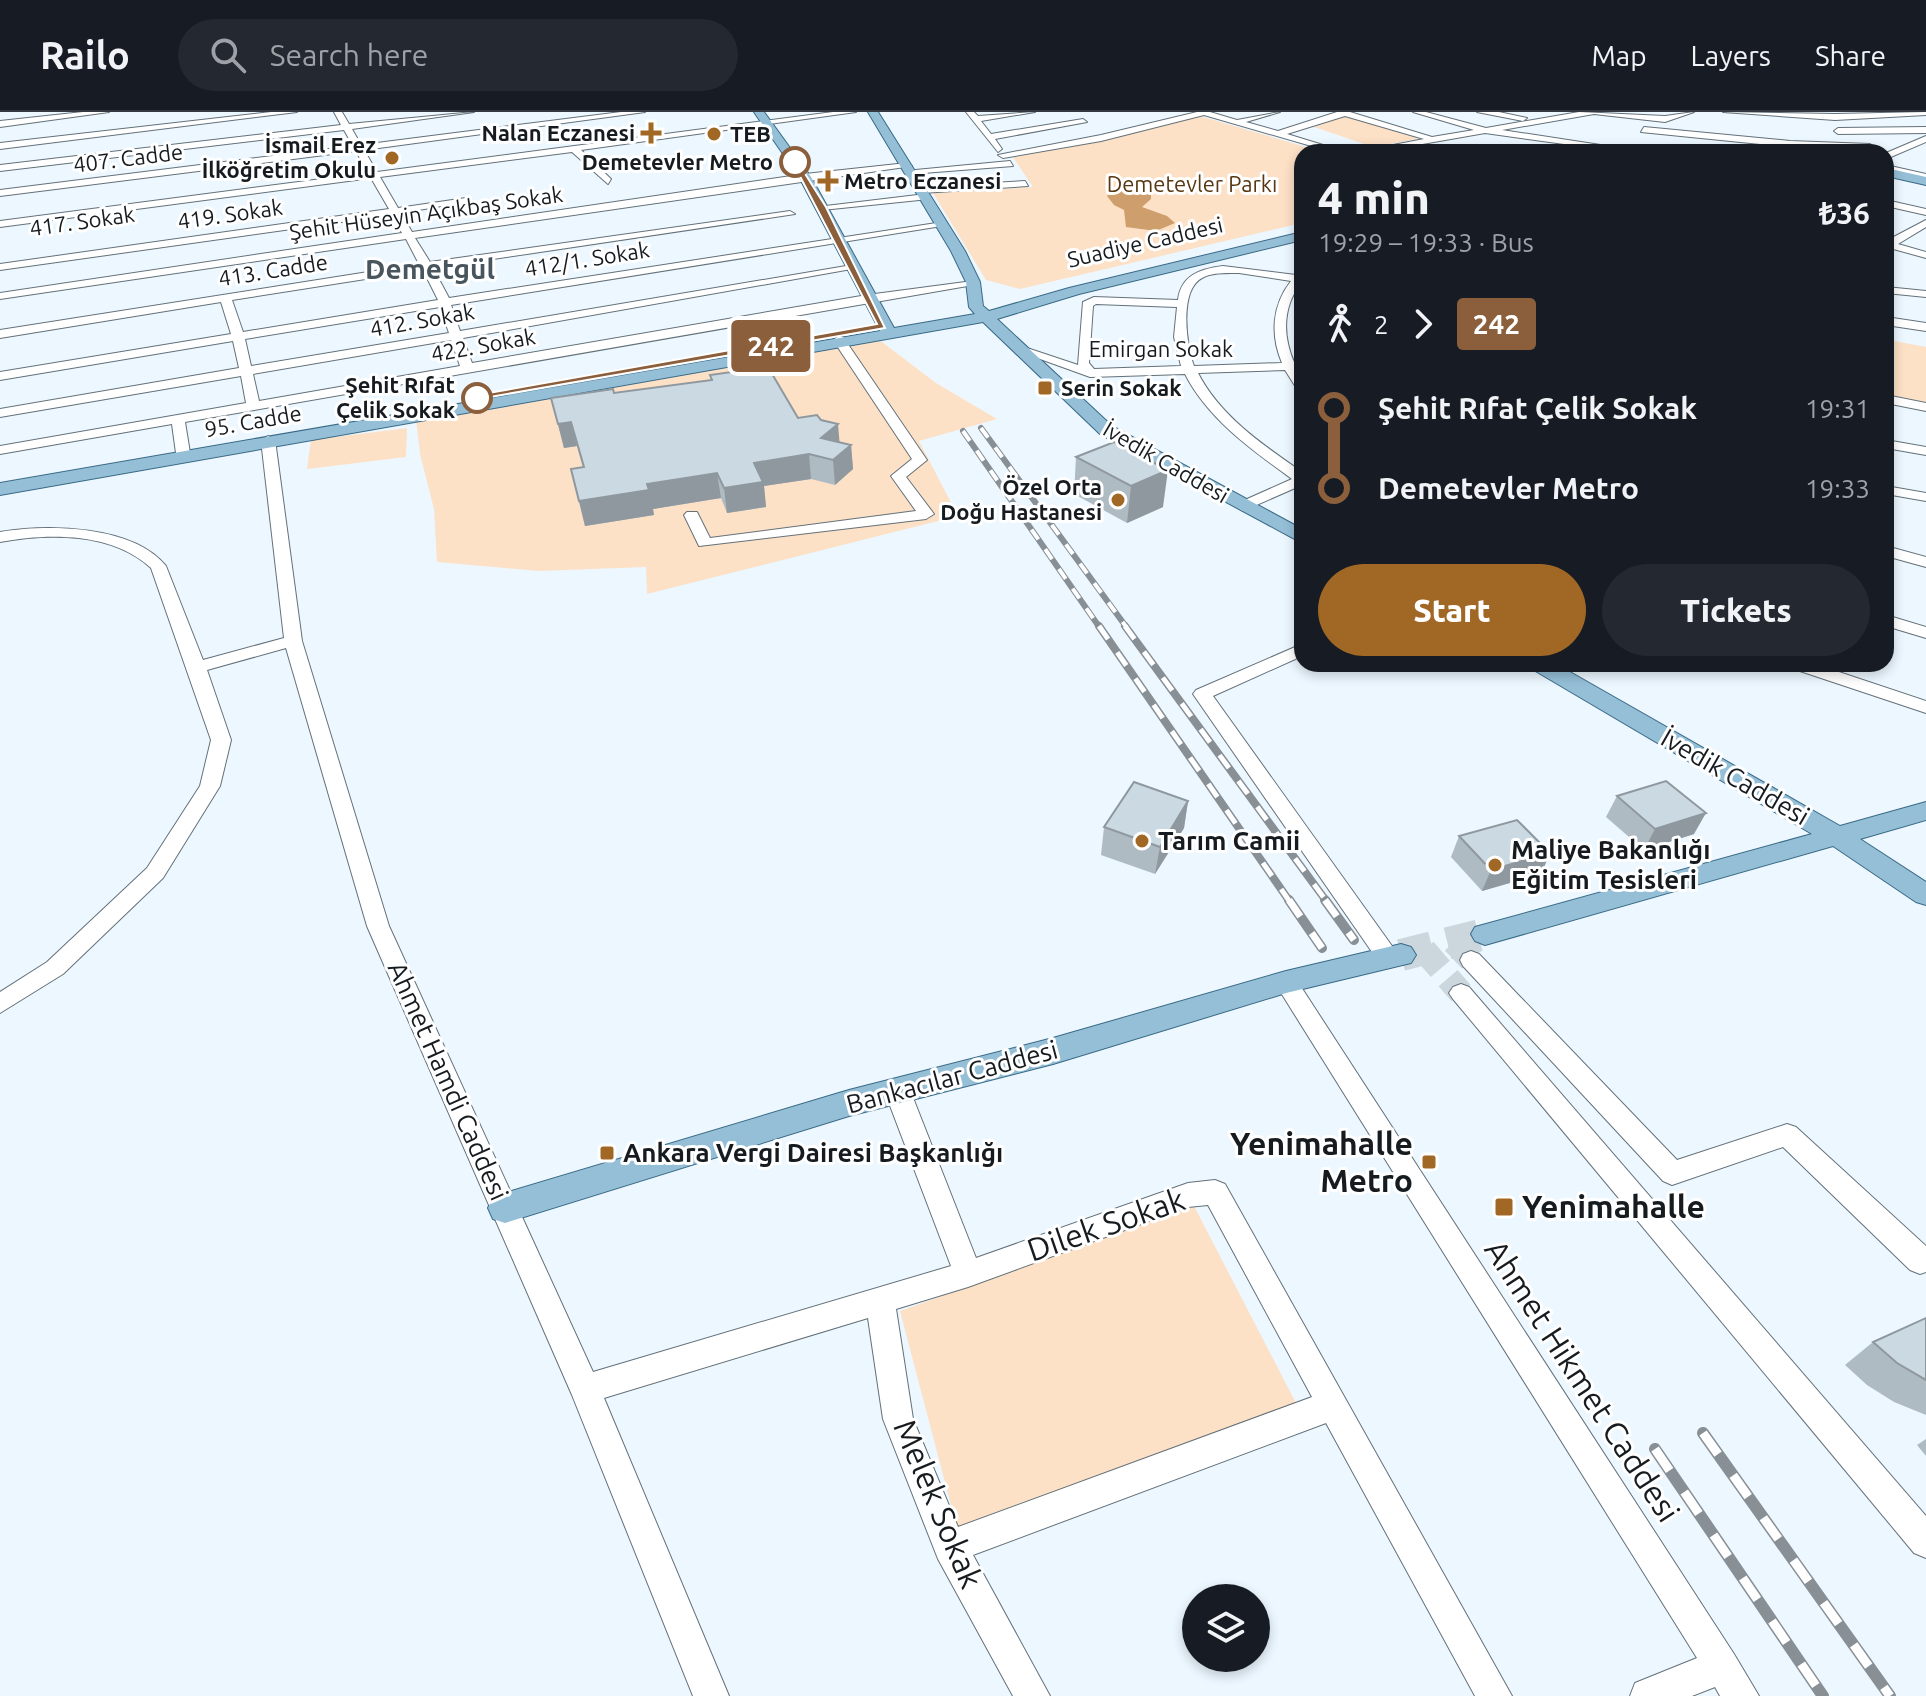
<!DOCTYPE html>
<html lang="en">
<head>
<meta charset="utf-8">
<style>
  body { margin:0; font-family:Ubuntu,sans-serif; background:#242831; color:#f1f3f6; height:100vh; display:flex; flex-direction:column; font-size:30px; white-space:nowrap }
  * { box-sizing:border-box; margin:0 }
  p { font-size:26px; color:#9ea1a6 }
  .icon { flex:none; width:44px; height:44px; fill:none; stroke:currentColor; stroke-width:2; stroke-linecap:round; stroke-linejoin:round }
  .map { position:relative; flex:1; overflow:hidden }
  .panel { position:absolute; left:1294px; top:32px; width:600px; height:528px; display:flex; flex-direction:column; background:#171b24; border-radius:24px; box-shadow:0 4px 12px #0003 }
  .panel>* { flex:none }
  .badge { padding:0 16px; border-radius:6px; font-size:28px; line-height:52px }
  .fabs { position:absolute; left:1182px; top:1472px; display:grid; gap:16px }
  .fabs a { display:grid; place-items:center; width:88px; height:88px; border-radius:50%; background:#171b24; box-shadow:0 4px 12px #0003; font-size:40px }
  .map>.badge { position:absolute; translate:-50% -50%; box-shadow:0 0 0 4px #fff }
  .legs { display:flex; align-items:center; gap:12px; height:88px; padding:0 24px; font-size:26px }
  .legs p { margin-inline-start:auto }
  .headline { display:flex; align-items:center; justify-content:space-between; height:136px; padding:0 24px }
  h1 { font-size:44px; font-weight:800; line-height:60px }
  .button { display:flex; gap:16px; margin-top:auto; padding:16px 24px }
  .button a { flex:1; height:92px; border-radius:48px; background:#a16825; color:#fff; font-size:32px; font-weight:800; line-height:92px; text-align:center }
  .button a+a { background:#242831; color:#f1f3f6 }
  ul { padding:0 24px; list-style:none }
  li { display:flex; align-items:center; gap:28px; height:80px; font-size:30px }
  li i { display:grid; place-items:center; width:12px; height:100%; margin:0 10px; background:currentColor }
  li i::after { content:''; width:20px; height:20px; margin:-10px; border:6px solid; border-radius:50%; background:#171b24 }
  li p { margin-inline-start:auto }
  li:first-child i { background:linear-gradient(#0000 50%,currentColor 0) }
  li:last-child i { background:linear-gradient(currentColor 50%,#0000 0) }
  header { display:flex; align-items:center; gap:48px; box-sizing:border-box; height:112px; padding:0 40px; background:#171b24; border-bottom:2px solid #363941 }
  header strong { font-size:38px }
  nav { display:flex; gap:44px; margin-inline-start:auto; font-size:28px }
  .search { width:560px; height:72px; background:#242831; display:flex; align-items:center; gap:20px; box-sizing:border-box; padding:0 28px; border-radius:44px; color:#9ea1a6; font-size:30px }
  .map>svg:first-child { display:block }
  .green { fill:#fce1c7 }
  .water { fill:#ce9e6c }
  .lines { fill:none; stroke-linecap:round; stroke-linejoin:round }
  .minor-tunnel { stroke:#ccd6dd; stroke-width:25; stroke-dasharray:25 12; stroke-linecap:butt }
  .major-tunnel { stroke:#ccd6dd; stroke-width:32; stroke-dasharray:32 16; stroke-linecap:butt }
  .minor-casing { stroke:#647179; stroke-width:2 }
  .major-casing { stroke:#3a6a86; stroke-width:2 }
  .minor { fill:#fff; fill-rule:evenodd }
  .major { fill:#95bfd7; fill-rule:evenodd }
  .rail-far3-casing { stroke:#889096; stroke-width:6 }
  .rail-far2-casing { stroke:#889096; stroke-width:8 }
  .rail-far1-casing { stroke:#889096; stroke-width:10 }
  .rail-casing { stroke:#889096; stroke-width:12 }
  .rail-far3 { stroke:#fff; stroke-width:4; stroke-dasharray:12; stroke-linecap:butt }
  .rail-far2 { stroke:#fff; stroke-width:5; stroke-dasharray:16; stroke-linecap:butt }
  .rail-far1 { stroke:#fff; stroke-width:7; stroke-dasharray:20; stroke-linecap:butt }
  .rail { stroke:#fff; stroke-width:9; stroke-dasharray:26; stroke-linecap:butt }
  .wall { fill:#afbbc2 }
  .shaded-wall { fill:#8e989e }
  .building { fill:#cbd9e2; stroke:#8e989e; stroke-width:2 }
  .line-1 { fill:#8b5e3c; stroke:#fff; stroke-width:2 }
  .poi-dot { fill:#a16825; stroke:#fff; stroke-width:3 }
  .stop-1-dot { fill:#fff; stroke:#8b5e3c; stroke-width:4 }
  .labels { text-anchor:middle; stroke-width:6; stroke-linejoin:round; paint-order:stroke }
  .far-poi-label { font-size:22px; font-weight:bold; fill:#161b1f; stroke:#fff; text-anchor:end }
  .far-street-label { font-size:22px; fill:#161b1f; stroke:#fff }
  .far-stop-label { font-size:22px; font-weight:bold; fill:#161b1f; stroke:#fff; text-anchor:end }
  .far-park-label { font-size:22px; fill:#593710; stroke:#fff }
  .street-label { font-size:26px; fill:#161b1f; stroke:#fff }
  .poi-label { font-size:26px; font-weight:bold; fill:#161b1f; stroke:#fff; text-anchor:start }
  .far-district-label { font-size:28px; font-weight:bold; fill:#49555d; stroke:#fff }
  .near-poi-label { font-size:32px; font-weight:bold; fill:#161b1f; stroke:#fff; text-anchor:end }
  .near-street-label { font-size:32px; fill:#161b1f; stroke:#fff }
</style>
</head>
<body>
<header>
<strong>Railo</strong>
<div class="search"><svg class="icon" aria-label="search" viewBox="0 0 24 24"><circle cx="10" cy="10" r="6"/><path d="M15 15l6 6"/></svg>Search here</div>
<nav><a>Map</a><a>Layers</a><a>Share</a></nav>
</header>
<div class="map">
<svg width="1926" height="1584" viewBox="0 0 1926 1584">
  <rect width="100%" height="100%" fill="#ecf7ff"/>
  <g class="green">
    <path d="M1200,4L1323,40H1302V111L1020,177L986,168L933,81L1033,75L1013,45L1099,29Z"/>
    <path d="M1343,4L1412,23L1417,27L1373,35L1311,14Z"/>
    <path d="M878,227L936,271L997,307L919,329L958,404L647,482L646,455L539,459L437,450L434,397L420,342L416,307Z"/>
    <path d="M1889,228L1926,235V291L1886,282V230Z"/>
    <path d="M407,316L406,345L307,357L311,328Z"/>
    <path d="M1194,1094L1296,1291L957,1416L900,1199Z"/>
  </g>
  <path class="water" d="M1130,74L1151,78V87L1142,95L1167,104L1175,111L1156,119L1126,115L1124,98L1114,93L1107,84L1115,76Z"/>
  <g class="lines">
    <g class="minor-tunnel">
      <path d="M1454,830L1471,848"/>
      <path d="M1424,838L1461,881"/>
    </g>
    <path class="major-tunnel" d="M1401,843L1485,822"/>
    <g class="minor-casing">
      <g id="minor">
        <path d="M83,0H109L0,15V9Z"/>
        <path d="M271,0H297L0,37V31Z"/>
        <path d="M334,0H342L349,12L474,0L352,17L361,33L621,0H645L364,38L377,60L833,0H856L581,38L611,67L608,72L572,40L380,65L398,96L466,86L471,89L401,101L412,120L805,62L907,51L912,54L415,126L430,150L790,99L795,102L433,156L449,186L943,110L948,113L451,193L460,219L852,153L857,156L463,226L472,251L867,183L973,169L979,172L185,310L190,341L183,345L176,341L172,312L0,342V334L246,291L241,264L0,305V297L239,256L233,229L0,268V260L231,222L221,190L0,226V218L419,152L406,127L0,187V181L402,121L392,103L0,158V152L389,97L371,66L0,115V109L368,61L356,39L0,84V78L353,34L344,18L0,59V53L341,13ZM423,158L438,188L243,220L232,188ZM440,195L449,221L251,254L245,227ZM451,228L460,254L259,289L253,262Z"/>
        <path d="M966,0H974L978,4L1035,0L981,9L991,22L1083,7L1087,10L995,27L1002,37L998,40Z"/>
        <path d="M1197,0H1210L1237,8L1280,0L1246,10L1278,19L1337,0H1350L1432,25L1474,18L1413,0H1426L1486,16L1579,0L1665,4L1694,0L1665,10L1594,2L1502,18L1646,40H1622L1485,21L1377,40H1357L1424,27L1345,4L1287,22L1346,40H1332L1204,3L1101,29L1003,46L998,43L1101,23Z"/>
        <path d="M1477,0H1499L1527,6L1523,9Z"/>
        <path d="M1723,0L1835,2L1926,0V3L1835,8Z"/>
        <path d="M1644,15L1790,29L1870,32L1874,35L1870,38L1790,35L1641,20Z"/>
        <path d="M1926,15V21L1838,22L1834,19L1838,16Z"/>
        <path d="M1926,24V30L1886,47V41Z"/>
        <path d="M1010,49L1013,54L910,62L905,59Z"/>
        <path d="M1886,53L1926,62V68L1886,59Z"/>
        <path d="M1025,69L1028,74L922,81L917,78L922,75Z"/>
        <path d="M926,82L929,87L822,98L817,95Z"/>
        <path d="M1886,88L1926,97V103L1886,94Z"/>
        <path d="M1926,108V115L1898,132L1926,140V146L1886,135V129Z"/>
        <path d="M1223,154L1296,163L1302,160C1302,172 1294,179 1290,191C1283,211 1286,231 1294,250H1302V258H1298L1302,265V278L1297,277L1285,258L1198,261C1220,304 1263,333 1302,360V373L1243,399L1235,394L1238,391L1292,367C1252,338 1208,307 1185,262L1090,265L1018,239L1024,235L1078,253L1083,190L1094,185L1178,188C1181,163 1200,157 1223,154ZM1239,161L1291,169C1272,193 1270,223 1282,251L1194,254C1186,233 1179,178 1202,166C1213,160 1227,161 1239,161ZM1096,192L1177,195L1174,225L1181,254L1094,257L1089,251L1093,194Z"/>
        <path d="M1886,175L1926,179V185L1886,181Z"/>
        <path d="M1886,205L1926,211V219L1886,213Z"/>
        <path d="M839,224L843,225L927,348L906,365L934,402L926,407L699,434L684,403L687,400H697L710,426L916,399L891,364L912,347L833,228Z"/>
        <path d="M1886,283L1926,291V299L1886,291Z"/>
        <path d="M268,324L275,328L302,529L389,814L593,1260L951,1154L884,978L888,971L897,968L906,971L910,978L976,1146L1188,1071L1215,1068L1225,1072L1512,1584H1475L1326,1311L973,1443L1050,1584H1013L938,1447L883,1307L868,1206L604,1286L729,1584H693L572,1283L367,814L286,536L207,558L231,628L220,674L163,766L63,862L0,901V880L47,850L147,756L200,674L211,628L151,456C112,420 48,421 0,430V420C48,412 133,413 166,454L203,548L284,526L261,328ZM1208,1093L1312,1285L958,1415L913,1307L896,1197L968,1175L1188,1095Z"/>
        <path d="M1886,328L1926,335V343L1886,336Z"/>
        <path d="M1886,374L1926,381V389L1886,382Z"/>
        <path d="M1886,434L1926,445V455L1886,444Z"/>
        <path d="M1886,503L1926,515V526L1886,514Z"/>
        <path d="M1302,532V544L1213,584L1397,841L1400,847L1397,853L1389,856L1381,853L1193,582L1196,578Z"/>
        <path d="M1788,552H1815L1926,589V601L1791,556Z"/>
        <path d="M1471,839L1479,842L1677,1048L1787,1012L1796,1015L1926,1134V1160L1920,1162L1910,1158L1783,1035L1672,1073L1663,1069L1463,854L1460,848L1463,842Z"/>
        <path d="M1286,861L1294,864L1734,1542L1759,1584H1720L1715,1575L1692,1584H1630L1635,1571L1697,1546L1278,876L1274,870L1278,864Z"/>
        <path d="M1461,872L1469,875L1926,1404V1446L1914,1441L1453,887L1449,881L1453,875Z"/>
      </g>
    </g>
    <g class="major-casing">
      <g id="major">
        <path d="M754,0H764L811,65L894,216L975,202L969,195L966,170L951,139L868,0H878L965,139L980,170L983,194L989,199L1069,176L1302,120V128L1079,182L997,207L1112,314L1302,417V431L1100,322L983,210L0,383V371L880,219L799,65Z"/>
        <path d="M1673,37H1694L1700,40H1667Z"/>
        <path d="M1886,56L1926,65V73L1886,64Z"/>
        <path d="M1529,552H1556L1840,714L1926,690V708L1860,727L1926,770V793L1916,790L1833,734L1485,833L1475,829L1471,822L1475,815L1812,722L1532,557Z"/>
        <path d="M1401,832L1411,835L1416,843L1411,851L1286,881L1053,952L849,1004L505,1111L493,1107L488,1096L493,1085L505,1081L849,978L1053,926L1286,859Z"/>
      </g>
    </g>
    <use href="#minor" class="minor"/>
    <use href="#major" class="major"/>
    <g class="rail-far3-casing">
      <g id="rail-far3">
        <path d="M981,316L1127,516"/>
        <path d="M963,319L1100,516"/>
      </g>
    </g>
    <g class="rail-far2-casing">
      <g id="rail-far2">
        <path d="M1099,514L1290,790"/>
        <path d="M1125,514L1327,790"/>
      </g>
    </g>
    <g class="rail-far1-casing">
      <g id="rail-far1">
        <path d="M1289,788L1322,836"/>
        <path d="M1325,788L1354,828"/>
      </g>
    </g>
    <g class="rail-casing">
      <g id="rail">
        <path d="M1703,1321L1890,1584"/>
        <path d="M1655,1337L1823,1584"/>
      </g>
    </g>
    <use href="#rail-far3" class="rail-far3"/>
    <use href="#rail-far2" class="rail-far2"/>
    <use href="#rail-far1" class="rail-far1"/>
    <use href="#rail" class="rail"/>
  </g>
  <g class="wall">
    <path d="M710,263L798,306L821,308L840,330L851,333L853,357L835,373L811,367L764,374L766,395L727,401L721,386L653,397L654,403L585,414L571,357L583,356L577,334L564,336L551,286L614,281L711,268Z"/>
    <path d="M1114,330L1163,395L1127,411L1074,382L1076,345Z"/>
    <path d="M1617,684L1694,722L1644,738L1606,705Z"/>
    <path d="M1188,689L1184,716L1155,762L1101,743L1104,715Z"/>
    <path d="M1459,724L1550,741L1541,762L1482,779L1451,745Z"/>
    <path d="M1926,1206V1303L1894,1290L1867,1273L1845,1253L1873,1230Z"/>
    <path d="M1926,1327V1344L1917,1333Z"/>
  </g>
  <g class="shaded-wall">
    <path d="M571,310L577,334L564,336L558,312Z"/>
    <path d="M838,312L840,336L821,326Z"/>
    <path d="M851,333L853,357L835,373L833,348Z"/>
    <path d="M809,342L811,367L764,374L766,395L727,401L724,376L754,351Z"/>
    <path d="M1168,358L1163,395L1127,411L1131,374Z"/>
    <path d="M717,361L721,386L653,397L654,403L585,414L579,389L647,372Z"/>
    <path d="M1188,689L1184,716L1155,762L1160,735Z"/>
    <path d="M1706,701L1694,722L1644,738L1655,717Z"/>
    <path d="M1550,741L1541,762L1482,779L1491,758Z"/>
  </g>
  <g class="building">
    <path d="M1403,33L1447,34L1450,40H1409L1402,38Z"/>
    <path d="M768,255L798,306L817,303L821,308L838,312L821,326L851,333L833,348L809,342L754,351L763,370L724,376L717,361L647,372L649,378L579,389L571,357L584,355L571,310L558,312L551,286L613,277L614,281L712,268L710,263Z"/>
    <path d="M1114,330L1168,358L1131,374L1076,345Z"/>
    <path d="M1666,669L1706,701L1655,717L1617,684Z"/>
    <path d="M1134,670L1188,689L1160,735L1104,715Z"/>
    <path d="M1517,708L1550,741L1491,758L1459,724Z"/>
    <path d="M1926,1206V1268L1897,1251L1873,1230Z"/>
  </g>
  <path class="line-1" d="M792,49H797L826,95L885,216L473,288L477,283L877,212Z"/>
  <g class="poi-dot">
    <path d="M647 9h8v8h8v8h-8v8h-8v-8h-8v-8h8z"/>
    <circle cx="714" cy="22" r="8"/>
    <circle cx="392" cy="46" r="8"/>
    <path d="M824 57h8v8h8v8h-8v8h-8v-8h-8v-8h8z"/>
    <rect x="1037" y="268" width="16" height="16" rx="4"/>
    <circle cx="1118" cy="388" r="8"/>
    <circle cx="1142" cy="729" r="8"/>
    <circle cx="1495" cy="753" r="8"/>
    <rect x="599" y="1033" width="16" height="16" rx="4"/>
    <rect x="1421" y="1042" width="16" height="16" rx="4"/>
    <rect x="1494" y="1085" width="20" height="20" rx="4"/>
  </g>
  <g class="stop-1-dot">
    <circle cx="795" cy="50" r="14"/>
    <circle cx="477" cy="286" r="14"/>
  </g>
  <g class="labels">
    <g class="far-poi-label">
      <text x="635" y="29">Nalan Eczanesi</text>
      <text x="730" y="30" text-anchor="start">TEB</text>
      <text x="376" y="41">İsmail Erez<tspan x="376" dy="25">İlköğretim Okulu</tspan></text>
      <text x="844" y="77" text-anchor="start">Metro Eczanesi</text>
      <text x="1061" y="284" text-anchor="start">Serin Sokak</text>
      <text x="1102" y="383">Özel Orta<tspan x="1102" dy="25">Doğu Hastanesi</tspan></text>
    </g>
    <g class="far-street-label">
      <text transform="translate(128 46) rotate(-7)" y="8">407. Cadde</text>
      <text transform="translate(426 101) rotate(-8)" y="8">Şehit Hüseyin Açıkbaş Sokak</text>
      <text transform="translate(230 102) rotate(-8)" y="8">419. Sokak</text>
      <text transform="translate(82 109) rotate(-8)" y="8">417. Sokak</text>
      <text transform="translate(1145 130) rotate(-13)" y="8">Suadiye Caddesi</text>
      <text transform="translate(587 147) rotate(-9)" y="8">412/1. Sokak</text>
      <text transform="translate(273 158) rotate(-9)" y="8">413. Cadde</text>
      <text transform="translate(422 208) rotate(-10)" y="8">412. Sokak</text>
      <text transform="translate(483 233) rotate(-10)" y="8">422. Sokak</text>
      <text x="1161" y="245">Emirgan Sokak</text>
      <text transform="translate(253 309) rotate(-10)" y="8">95. Cadde</text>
      <text transform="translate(1166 350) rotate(30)" y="8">İvedik Caddesi</text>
    </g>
    <g class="far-stop-label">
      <text x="773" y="58">Demetevler Metro</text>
      <text x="455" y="281">Şehit Rıfat<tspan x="455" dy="25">Çelik Sokak</tspan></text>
    </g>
    <g class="far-park-label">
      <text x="1192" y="80">Demetevler Parkı</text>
    </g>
    <g class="street-label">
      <text transform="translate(1735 665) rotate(30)" y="9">İvedik Caddesi</text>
      <text transform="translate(952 965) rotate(-15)" y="9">Bankacılar Caddesi</text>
      <text transform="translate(448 969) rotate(66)" y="9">Ahmet Hamdi Caddesi</text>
    </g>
    <g class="poi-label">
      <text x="1158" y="738">Tarım Camii</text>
      <text x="1511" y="747">Maliye Bakanlığı<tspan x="1511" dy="30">Eğitim Tesisleri</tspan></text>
      <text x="623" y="1050">Ankara Vergi Dairesi Başkanlığı</text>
    </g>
    <g class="far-district-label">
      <text x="430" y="167">Demetgül</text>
    </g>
    <g class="near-poi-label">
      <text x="1413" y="1043">Yenimahalle<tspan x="1413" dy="37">Metro</tspan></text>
      <text x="1522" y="1106" text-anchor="start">Yenimahalle</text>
    </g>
    <g class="near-street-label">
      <text transform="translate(1106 1113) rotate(-19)" y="11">Dilek Sokak</text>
      <text transform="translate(1582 1269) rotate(57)" y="11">Ahmet Hikmet Caddesi</text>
      <text transform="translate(938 1392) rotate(67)" y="11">Melek Sokak</text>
    </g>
  </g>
</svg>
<div class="fabs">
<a><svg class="icon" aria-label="layers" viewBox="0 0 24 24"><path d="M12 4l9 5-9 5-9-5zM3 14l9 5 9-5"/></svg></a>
</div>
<b class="badge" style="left:771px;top:234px;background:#8b5e3c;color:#fff">242</b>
<section class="panel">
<div class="headline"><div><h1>4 min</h1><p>19:29 – 19:33 · Bus</p></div><b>₺36</b></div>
<div class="legs"><svg class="icon" aria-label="walk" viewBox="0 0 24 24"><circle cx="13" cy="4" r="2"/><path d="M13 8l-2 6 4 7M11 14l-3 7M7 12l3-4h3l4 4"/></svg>2<svg class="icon" aria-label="forward" viewBox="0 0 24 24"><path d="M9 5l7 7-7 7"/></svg><b class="badge" style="background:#8b5e3c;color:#fff">242</b></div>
<ul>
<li><i style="color:#8b5e3c"></i><b>Şehit Rıfat Çelik Sokak</b><p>19:31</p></li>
<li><i style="color:#8b5e3c"></i><b>Demetevler Metro</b><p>19:33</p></li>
</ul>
<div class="button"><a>Start</a><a>Tickets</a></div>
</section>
</div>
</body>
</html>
